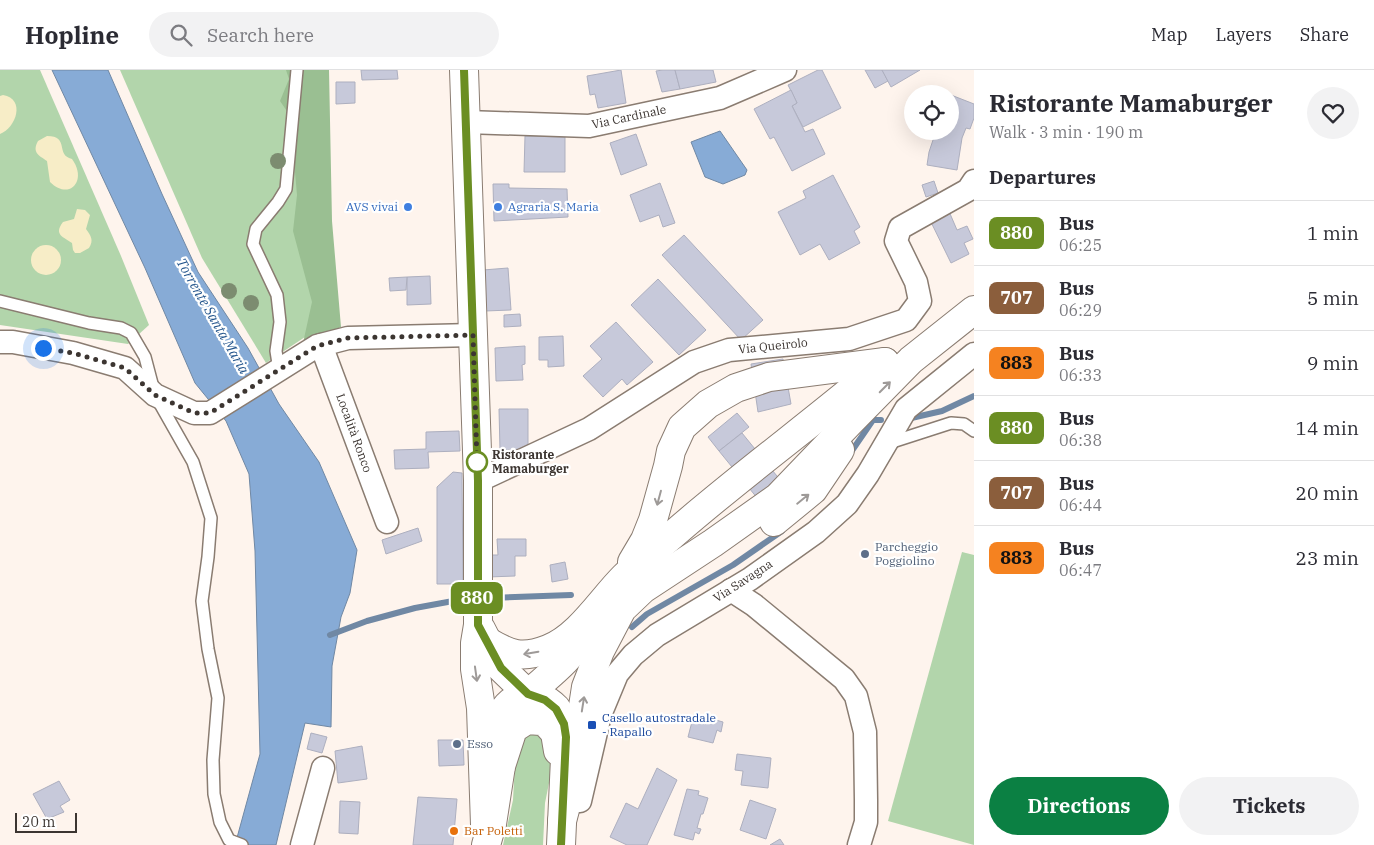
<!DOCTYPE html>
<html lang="en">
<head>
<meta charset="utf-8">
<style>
  body { margin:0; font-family:"IBM Plex Serif",serif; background:#f2f2f3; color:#2b2b33; height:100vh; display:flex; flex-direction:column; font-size:19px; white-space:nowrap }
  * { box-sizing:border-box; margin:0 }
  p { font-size:16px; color:#7c7c81 }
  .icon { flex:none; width:28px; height:28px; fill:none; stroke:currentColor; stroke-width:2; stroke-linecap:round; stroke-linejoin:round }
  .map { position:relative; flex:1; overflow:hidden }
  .side { display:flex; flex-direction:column; background:#fff; width:400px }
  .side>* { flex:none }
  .badge { padding:0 10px; border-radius:8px; font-size:18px; line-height:32px }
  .buttons { position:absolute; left:904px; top:15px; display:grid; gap:10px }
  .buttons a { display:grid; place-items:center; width:55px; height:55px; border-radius:50%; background:#fff; box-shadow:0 5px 20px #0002; font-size:25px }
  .scale { position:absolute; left:15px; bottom:12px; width:62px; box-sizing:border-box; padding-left:5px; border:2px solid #3c3531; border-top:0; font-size:14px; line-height:18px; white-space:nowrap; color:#3c3531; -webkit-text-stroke:4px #fff; paint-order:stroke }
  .you { position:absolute; width:25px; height:25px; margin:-12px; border:4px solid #fff; border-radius:50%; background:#1a73e8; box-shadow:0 0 0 8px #1a73e833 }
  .map>.badge { position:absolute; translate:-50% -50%; box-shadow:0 0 0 2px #fff }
  h2 { padding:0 15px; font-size:19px; line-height:45px }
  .round { display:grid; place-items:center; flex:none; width:52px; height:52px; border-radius:26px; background:#f2f2f3 }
  .overview { display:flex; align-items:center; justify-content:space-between; height:85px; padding:0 15px }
  h1 { font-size:24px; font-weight:700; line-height:38px }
  .action { display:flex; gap:10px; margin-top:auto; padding:10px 15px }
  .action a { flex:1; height:58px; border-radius:30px; background:#0b8043; color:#fff; font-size:20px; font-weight:700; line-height:58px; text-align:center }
  .action a+a { background:#f2f2f3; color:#2b2b33 }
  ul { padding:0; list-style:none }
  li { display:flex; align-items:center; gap:15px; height:65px; padding:0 15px; border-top:1px solid #e1e1e2 }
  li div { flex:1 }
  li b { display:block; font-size:19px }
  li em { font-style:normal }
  li .badge { min-width:55px; font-weight:700; text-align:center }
  header { display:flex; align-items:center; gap:30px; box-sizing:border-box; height:70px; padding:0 25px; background:#fff; border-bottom:1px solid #e1e1e2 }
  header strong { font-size:24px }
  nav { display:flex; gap:28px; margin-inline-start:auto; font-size:18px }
  .search { width:350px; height:45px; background:#f2f2f3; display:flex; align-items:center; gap:12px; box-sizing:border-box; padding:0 18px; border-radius:28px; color:#7c7c81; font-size:19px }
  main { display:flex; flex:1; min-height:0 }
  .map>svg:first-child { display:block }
  .green { fill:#b2d5ab }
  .forest { fill:#9abf92 }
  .sand { fill:#f7edc7 }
  .water { fill:#87abd6; stroke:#7088a4 }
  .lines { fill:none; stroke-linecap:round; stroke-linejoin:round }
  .stream { stroke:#7088a4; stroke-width:6 }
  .building { fill:#c7c9da; stroke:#adafbf }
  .lane-casing { stroke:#8a7c71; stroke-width:14 }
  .street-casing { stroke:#8a7c71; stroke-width:25 }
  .secondary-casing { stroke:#8a7c71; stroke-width:30 }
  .primary-casing { stroke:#8a7c71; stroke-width:30 }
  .highway-casing { stroke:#8a7c71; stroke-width:30 }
  .lane { stroke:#fff; stroke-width:11 }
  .street { stroke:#fff; stroke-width:22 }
  .secondary { stroke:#fff; stroke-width:28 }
  .primary { stroke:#fff; stroke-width:28 }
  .highway { stroke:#fff; stroke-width:28 }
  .tree { fill:#7c8c70 }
  .oneway { stroke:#9e9a98 }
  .line-casing { stroke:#fff; stroke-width:11 }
  .line { stroke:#6b8e23; stroke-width:8 }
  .walk { stroke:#3c3531; stroke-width:5; stroke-dasharray:0 9 }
  .shop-dot { fill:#3f7fe0; stroke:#fff; stroke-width:2 }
  .stop-dot { fill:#fff; stroke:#6b8e23; stroke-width:2.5 }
  .service-dot { fill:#5c6f8a; stroke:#fff; stroke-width:2 }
  .transit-dot { fill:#1a4fb4; stroke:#fff; stroke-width:2 }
  .food-dot { fill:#e8710a; stroke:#fff; stroke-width:2 }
  .labels { text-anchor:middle; stroke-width:4.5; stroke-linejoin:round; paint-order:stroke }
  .street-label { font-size:12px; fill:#3c3531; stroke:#fff }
  .shop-label { font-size:12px; fill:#366cbe; stroke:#fff; text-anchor:end }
  .stop-label { font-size:12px; font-weight:bold; fill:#3c3531; stroke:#fff; text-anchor:start }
  .service-label { font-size:12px; fill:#4e5e75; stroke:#fff; text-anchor:start }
  .transit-label { font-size:12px; fill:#164399; stroke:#fff; text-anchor:start }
  .food-label { font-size:12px; fill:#c56008; stroke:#fff; text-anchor:start }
  .water-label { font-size:14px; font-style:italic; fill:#25568d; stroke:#fff }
</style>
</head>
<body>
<header>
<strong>Hopline</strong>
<div class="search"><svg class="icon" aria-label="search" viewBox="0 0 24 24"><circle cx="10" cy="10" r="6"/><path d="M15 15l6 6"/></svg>Search here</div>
<nav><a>Map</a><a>Layers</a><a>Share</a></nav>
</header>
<main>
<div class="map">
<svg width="974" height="775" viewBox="0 0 974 775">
  <rect width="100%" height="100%" fill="#fef4ed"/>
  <g class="green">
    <path d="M0,0H40L121,186L149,255L128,274L0,255Z"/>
    <path d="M120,0H306L321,216L311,263L266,293L202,188Z"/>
    <path d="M962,482L974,485V775L888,751Z"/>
    <path d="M540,661L553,693L545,733L543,775H503L513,730L516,675L527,663Z"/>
  </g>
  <path class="forest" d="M286,0H329L332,151L341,257L303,273L312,232L293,161L297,125L293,79L295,53L280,31L289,9Z"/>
  <g class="sand">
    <path d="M3,25C26,29 16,58 0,64V26Z"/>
    <path d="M47,66C70,66 55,85 72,89C88,111 69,131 50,112L47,91C38,85 32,82 38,71Z"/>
    <path d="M77,139L85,140L90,145L86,159C91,166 94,170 89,178L80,183H75L73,180L72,173C64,167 53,165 63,152L74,149Z"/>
    <circle cx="46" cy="190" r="15"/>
  </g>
  <g class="water">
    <path d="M52,0H108L162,124L198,202L248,278L279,334L319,392L357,480L350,523L341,547L332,596L331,657L305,653L276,775H235L260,684L255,481L249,404L226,351L195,313L145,198Z"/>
    <path d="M720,61L747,100L745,105L723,114L705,107L691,72Z"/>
  </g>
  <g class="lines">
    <g class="stream">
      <path d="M907,349L942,341L974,326"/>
      <path d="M849,385L873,350H881"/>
      <path d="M489,528L571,525"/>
      <path d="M632,557L647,544L733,495L782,461"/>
      <path d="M330,565L367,551L415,538L464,529"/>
    </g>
  </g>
  <g class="building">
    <path d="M361,0H397L398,9L362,10Z"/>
    <path d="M621,0L626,33L598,38L595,24L590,25L587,6Z"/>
    <path d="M663,0H675L680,19L662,22L656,1Z"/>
    <path d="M675,0H713L716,12L680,19Z"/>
    <path d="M818,0H822L841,38L803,57L792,36L797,33L788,15Z"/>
    <path d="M865,0H882L888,11L875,18Z"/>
    <path d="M882,0H920L891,17Z"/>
    <path d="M336,12H355V33L336,34Z"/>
    <path d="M791,20L797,33L792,36L805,62L813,59L825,84L792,101L774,67L770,69L754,39Z"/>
    <path d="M951,25L974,34V48L970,59L966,58L962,68L957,100L927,95L929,82L936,61H950Z"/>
    <path d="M636,64L647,95L621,105L610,73Z"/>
    <path d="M525,66L565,67V102H524Z"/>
    <path d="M833,105L860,157L854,161L860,173L829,190L820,174L800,185L778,142L806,128L803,121Z"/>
    <path d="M934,111L938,123L926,127L922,115Z"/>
    <path d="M660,113L675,153L663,157L659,145L640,152L630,125Z"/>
    <path d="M493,114H509V118L567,119L568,147L494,151Z"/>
    <path d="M948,139L957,160L967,156L973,169L964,173L969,184L951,193L929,148Z"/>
    <path d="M684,165L763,250L741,270L662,185Z"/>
    <path d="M508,198L511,240L485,241L483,200Z"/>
    <path d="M430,206L431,234L407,235V207Z"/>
    <path d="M407,207L406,220L390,221L389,208Z"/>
    <path d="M658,209L706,260L679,285L631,235Z"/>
    <path d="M520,244L521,256L504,257V245Z"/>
    <path d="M616,252L653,292L627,315L622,309L603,327L583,306L602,289L590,276Z"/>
    <path d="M563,266L564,296L548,297V290H539V267Z"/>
    <path d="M525,276V294L522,295L523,310L496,311L495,278Z"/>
    <path d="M783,289L791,334L758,342L751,294Z"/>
    <path d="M499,339H528V379L500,380Z"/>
    <path d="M737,343L749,357L719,381L708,367Z"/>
    <path d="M459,361L460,381L428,382L429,398L395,399L394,380L426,379V362Z"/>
    <path d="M742,363L807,443L784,461L719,381Z"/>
    <path d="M453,402L462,403L463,514H437V417Z"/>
    <path d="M418,458L422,471L386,484L382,470Z"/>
    <path d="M497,469H526V486H515V506L488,507L487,485H498Z"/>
    <path d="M565,492L568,509L552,512L550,495Z"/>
    <path d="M694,644L723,652L721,662L717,660L713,673L688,667Z"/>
    <path d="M311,663L327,667L322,683L307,679Z"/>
    <path d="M438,670H463L464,695L439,696Z"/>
    <path d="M362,676L367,709L338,713L335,681Z"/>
    <path d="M737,684L771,688L768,718L741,715L743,701L735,700Z"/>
    <path d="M657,698L677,710L647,775H627L610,767L626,733L638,739Z"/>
    <path d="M59,711L70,730L60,736L64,742L47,749L33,724Z"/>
    <path d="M687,719L699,721L698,725L708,728L703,744H701L697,758L701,759L699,764L695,762L693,770L674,765Z"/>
    <path d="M418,727L457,729L453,775H413Z"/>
    <path d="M750,730L776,739L766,769L740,760Z"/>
    <path d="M340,731L360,732L358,764L339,763Z"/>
    <path d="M780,769L784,775H770Z"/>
  </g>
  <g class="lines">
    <g class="lane-casing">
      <g id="lane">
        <path d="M0,231L89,253L121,258L131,263L145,287L155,325L193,392L211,448L208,487L202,531L208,579L218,628L213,690L214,724L220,752L229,770L242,775"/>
        <path d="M279,300L276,281L280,252L277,225L253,174L256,159L278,132L286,119L297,0"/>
        <path d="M889,373L951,353L964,354L974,361"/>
      </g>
    </g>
    <g class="street-casing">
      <g id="street">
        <path d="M466,52L589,56L720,28L785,0"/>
        <path d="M0,272H13L73,283L125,298L155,325L194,343H210L317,276L348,268L473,265"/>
        <path d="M321,275L387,452"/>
        <path d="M478,411L589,359L694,292L729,280L849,269L906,250L920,231L916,212L896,171L900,158L968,120L974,111"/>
        <path d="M731,520L754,535L844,609L856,626L865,662L866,730V752L859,775"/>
        <path d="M580,731L600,645L617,604L633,585L657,565L750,509L816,462L847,434L868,404L906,339L974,284"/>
        <path d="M302,775L323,698"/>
      </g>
    </g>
    <g class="secondary-casing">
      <g id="secondary">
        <path d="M464,0L478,411V555L475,573V599L481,638L485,755"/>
        <path d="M481,559L501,598L528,624"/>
      </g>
    </g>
    <g class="primary-casing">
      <g id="primary">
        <path d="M501,696C499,681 494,661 500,647C511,622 537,618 556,638C562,646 564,657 566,667L561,775"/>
        <path d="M486,775L492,754L501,696L513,659L527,650L541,651L547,654L555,663L558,681"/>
      </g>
    </g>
    <g class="highway-casing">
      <g id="highway">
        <path d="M774,452L813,420L840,380"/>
        <path d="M632,492L645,470L653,450L668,396L671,381L682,357L708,334L736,318L769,307L885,292"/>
        <path d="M487,571C510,585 522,589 548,579C579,567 601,530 624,507C640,491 659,477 676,462C744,403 817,350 885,292"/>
        <path d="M528,624C548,606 572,589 584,565"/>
        <path d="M562,751L570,721L586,617L600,581L622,539L643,519L713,473L778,427L851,351L911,290L974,240"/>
      </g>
    </g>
    <use href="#lane" class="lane"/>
    <use href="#street" class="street"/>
    <use href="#secondary" class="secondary"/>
    <use href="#primary" class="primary"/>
    <use href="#highway" class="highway"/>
  </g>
  <g class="tree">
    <circle cx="278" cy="91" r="8"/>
    <circle cx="229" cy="221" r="8"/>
    <circle cx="251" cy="233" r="8"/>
  </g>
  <defs><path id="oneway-shaft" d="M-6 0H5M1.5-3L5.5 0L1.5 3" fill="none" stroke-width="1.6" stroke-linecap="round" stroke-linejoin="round" transform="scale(1.25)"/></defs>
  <g class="oneway">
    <use href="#oneway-shaft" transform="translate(885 317) rotate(-45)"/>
    <use href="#oneway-shaft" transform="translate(659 428) rotate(105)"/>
    <use href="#oneway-shaft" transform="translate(803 429) rotate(-39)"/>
    <use href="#oneway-shaft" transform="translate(531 583) rotate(170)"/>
    <use href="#oneway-shaft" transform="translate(476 604) rotate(82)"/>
    <use href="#oneway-shaft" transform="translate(583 634) rotate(-81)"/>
  </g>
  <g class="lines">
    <g class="line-casing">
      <path id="line" d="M464,0L478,411V555L501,598L528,624L545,630L556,639L564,654L566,667L561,775"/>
    </g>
    <use href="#line" class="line"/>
    <path class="walk" d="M43,278L73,283L125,298L155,325L194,343H210L317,276L348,268L473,265L477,392"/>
  </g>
  <g class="shop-dot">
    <circle cx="408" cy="137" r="5"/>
    <circle cx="498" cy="137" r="5"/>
  </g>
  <circle class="stop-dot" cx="477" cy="392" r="10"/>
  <g class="service-dot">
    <circle cx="865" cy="484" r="5"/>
    <circle cx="457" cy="674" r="5"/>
  </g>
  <rect class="transit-dot" x="587" y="650" width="10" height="10" rx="2.5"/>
  <circle class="food-dot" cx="454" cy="761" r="5"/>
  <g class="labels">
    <g class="street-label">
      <text transform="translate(629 47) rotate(-12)" y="4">Via Cardinale</text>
      <text transform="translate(773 276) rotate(-6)" y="4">Via Queirolo</text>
      <text transform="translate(354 363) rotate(70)" y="4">Località Ronco</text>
      <text transform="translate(743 511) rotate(-33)" y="4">Via Savagna</text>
    </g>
    <g class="shop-label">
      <text x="398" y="141">AVS vivai</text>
      <text x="508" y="141" text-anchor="start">Agraria S. Maria</text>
    </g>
    <g class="stop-label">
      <text x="492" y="389">Ristorante<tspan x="492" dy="14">Mamaburger</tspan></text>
    </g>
    <g class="service-label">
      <text x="875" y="481">Parcheggio<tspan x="875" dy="14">Poggiolino</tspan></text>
      <text x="467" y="678">Esso</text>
    </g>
    <g class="transit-label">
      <text x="602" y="652">Casello autostradale<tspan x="602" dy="14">- Rapallo</tspan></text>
    </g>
    <g class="food-label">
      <text x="464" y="765">Bar Poletti</text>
    </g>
    <g class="water-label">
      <text transform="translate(213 246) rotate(60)" y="5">Torrente Santa Maria</text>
    </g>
  </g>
</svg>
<div class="buttons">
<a><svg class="icon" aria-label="locate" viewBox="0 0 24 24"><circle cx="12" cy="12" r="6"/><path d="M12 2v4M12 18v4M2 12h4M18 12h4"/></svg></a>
</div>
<div class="scale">20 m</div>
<div class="you" style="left:43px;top:278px"></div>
<b class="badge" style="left:477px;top:528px;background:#6b8e23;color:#fff">880</b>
</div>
<section class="side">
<div class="overview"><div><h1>Ristorante Mamaburger</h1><p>Walk · 3 min · 190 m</p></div><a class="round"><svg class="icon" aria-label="heart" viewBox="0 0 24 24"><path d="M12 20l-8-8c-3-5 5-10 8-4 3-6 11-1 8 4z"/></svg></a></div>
<h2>Departures</h2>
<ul>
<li><span class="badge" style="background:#6b8e23;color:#fff">880</span><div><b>Bus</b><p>06:25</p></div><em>1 min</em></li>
<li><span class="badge" style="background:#8b5e3c;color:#fff">707</span><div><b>Bus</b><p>06:29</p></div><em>5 min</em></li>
<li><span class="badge" style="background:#f58220;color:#111">883</span><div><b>Bus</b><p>06:33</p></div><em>9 min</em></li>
<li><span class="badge" style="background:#6b8e23;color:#fff">880</span><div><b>Bus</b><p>06:38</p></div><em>14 min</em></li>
<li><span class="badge" style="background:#8b5e3c;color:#fff">707</span><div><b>Bus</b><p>06:44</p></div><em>20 min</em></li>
<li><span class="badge" style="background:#f58220;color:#111">883</span><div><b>Bus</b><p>06:47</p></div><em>23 min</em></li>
</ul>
<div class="action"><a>Directions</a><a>Tickets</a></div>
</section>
</main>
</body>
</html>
